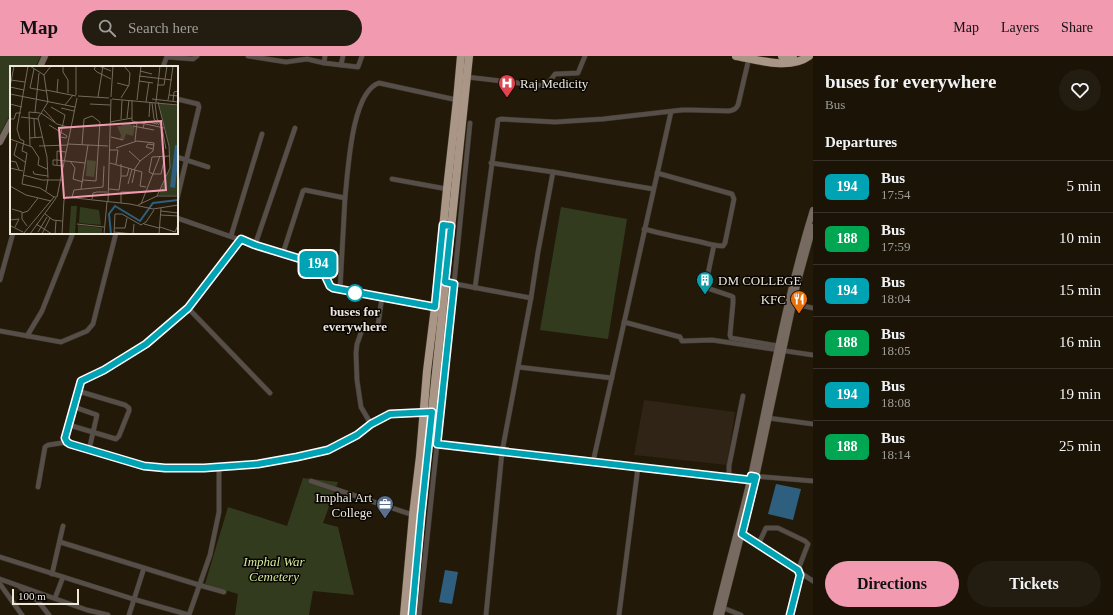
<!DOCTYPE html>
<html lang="en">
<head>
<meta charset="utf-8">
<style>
  body { margin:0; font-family:"Times New Roman",serif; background:#231c10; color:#f1f3f6; height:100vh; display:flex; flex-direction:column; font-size:15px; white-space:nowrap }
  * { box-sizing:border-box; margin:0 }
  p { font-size:13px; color:#9f9e9b }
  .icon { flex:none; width:22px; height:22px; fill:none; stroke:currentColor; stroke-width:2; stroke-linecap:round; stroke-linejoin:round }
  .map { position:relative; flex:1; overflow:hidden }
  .details { display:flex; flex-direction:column; background:#1a1306; width:300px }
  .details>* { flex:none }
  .badge { padding:0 8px; border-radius:6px; font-size:14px; line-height:26px }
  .scale { position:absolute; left:12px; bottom:10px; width:67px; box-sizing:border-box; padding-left:4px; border:2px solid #ede7dc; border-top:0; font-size:11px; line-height:14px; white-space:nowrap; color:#ede7dc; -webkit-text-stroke:3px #080502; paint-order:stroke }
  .map>.badge { position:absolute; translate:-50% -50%; box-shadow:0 0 0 2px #fff }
  h2 { padding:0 12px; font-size:15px; line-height:36px }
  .round { display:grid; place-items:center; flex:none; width:42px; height:42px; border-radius:21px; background:#231c10 }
  .overview { display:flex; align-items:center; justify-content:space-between; height:68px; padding:0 12px }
  h1 { font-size:19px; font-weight:700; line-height:30px }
  .primary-button { display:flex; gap:8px; margin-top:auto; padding:8px 12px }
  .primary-button a { flex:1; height:46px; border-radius:24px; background:#f19ab0; color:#111; font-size:16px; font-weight:700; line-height:46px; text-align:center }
  .primary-button a+a { background:#231c10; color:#f1f3f6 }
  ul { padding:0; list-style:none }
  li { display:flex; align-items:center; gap:12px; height:52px; padding:0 12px; border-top:1px solid #383228 }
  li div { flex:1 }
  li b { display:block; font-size:15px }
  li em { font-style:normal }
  li .badge { min-width:44px; font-weight:700; text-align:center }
  header { display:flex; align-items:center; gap:24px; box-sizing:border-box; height:56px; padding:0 20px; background:#f19ab0; color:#111 }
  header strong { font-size:19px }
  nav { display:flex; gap:22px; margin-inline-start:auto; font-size:14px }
  .search { width:280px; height:36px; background:#231c10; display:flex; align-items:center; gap:10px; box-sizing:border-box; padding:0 14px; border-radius:22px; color:#9f9e9b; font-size:15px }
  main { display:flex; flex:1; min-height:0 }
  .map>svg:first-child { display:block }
  .education { fill:#2f2415 }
  .green { fill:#333b1f }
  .water { fill:#2f5f7f }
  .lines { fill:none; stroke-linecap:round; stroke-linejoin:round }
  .street-casing { stroke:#3e3626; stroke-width:5.5 }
  .secondary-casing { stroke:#3e3626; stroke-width:7 }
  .highway-casing { stroke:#3e3626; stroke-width:9 }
  .street { stroke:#564e48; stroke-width:4.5 }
  .secondary { stroke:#776b61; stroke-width:6 }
  .highway { stroke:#a99686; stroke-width:8 }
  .line-casing { stroke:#fff; stroke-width:9 }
  .line { stroke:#00a3b4; stroke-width:6 }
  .stop-dot { fill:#fff; stroke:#00a3b4; stroke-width:2 }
  .labels { text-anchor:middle; stroke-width:3; stroke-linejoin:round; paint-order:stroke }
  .poi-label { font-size:13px; fill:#ede7dc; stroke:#080502; text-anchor:start }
  .stop-label { font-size:13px; font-weight:bold; fill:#ede7dc; stroke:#080502 }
  .park-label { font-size:13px; font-style:italic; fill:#d4ea9b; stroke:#080502 }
  .inset-river { fill:none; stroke:#2f5f7f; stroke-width:2 }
  .inset-road { fill:none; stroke:#736b5d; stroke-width:1 }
  .view { fill:#f19ab0; fill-opacity:0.15; stroke:#f19ab0; stroke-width:2 }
  .inset-edge { fill:none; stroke:#ede7dc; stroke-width:2 }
</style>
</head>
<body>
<header>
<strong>Map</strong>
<div class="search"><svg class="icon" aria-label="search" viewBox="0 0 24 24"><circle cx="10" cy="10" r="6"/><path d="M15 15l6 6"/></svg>Search here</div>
<nav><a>Map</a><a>Layers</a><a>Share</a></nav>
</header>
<main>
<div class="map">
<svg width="813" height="559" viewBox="0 0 813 559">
  <rect width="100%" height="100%" fill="#221908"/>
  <path class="education" d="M644,344L735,356L727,409L634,399Z"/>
  <g class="green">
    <path d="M0,0H41L35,11H11V57L0,78Z"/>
    <path d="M561,151L627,163L608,283L540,274Z"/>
    <path d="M303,422L338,426L323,467L338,471L354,539L313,535L309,559H235L238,538L205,528L228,451L287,470Z"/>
  </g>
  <g class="water">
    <path d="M776,428L801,433L793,464L768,458Z"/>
    <path d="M445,514L458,516L452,548L439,546Z"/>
  </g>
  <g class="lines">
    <g class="street-casing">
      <g id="street">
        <path d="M248,0L286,6L307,3L324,7L358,11L362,0"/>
        <path d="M167,1L193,3L197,0"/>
        <path d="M324,7L325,0"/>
        <path d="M341,9L343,0"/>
        <path d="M163,11L167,0"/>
        <path d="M467,21L544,30L547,29L555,18L578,17L585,0"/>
        <path d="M177,43L198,48L199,51L177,143"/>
        <path d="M177,101L208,111"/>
        <path d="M491,107L553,116"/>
        <path d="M392,123L447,133"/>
        <path d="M345,142C348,117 351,36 379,27L457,44"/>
        <path d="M177,162L255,189L318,208L321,210L330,230L333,232L435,251"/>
        <path d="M644,173C663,178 682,182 701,186C708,188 716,190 723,190L725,187L734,143L732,138L657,117"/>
        <path d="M231,180L262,78"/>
        <path d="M241,183L188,252L146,288L104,314L81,325L65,382L67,386L70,388L144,410L165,412H205L258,408L297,401L328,394L357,379L371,368"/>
        <path d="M255,189L295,72"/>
        <path d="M714,189L706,227L710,233L731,240L733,241V247L730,279L731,282L779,290"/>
        <path d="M283,197L303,135L305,134L345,142L340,234"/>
        <path d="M0,224L13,177"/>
        <path d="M445,226L531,242"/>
        <path d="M475,232L498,64L501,63L555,66L603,63L682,54H692L729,55C734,54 736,53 738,49L749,2"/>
        <path d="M382,241L378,269L376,271L362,274L357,288L356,297L357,324L361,351L371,368L387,359L393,357L425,356"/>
        <path d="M794,248L813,252"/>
        <path d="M188,252L270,337"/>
        <path d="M624,266L680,281L682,285L712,284L813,299"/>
        <path d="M0,275L61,286L87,275L93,268L116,177"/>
        <path d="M27,280L42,255L73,177"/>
        <path d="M518,311L612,322"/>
        <path d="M74,351L97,359L89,394"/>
        <path d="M768,362L813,368"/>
        <path d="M69,369L116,383L119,380L129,355V352L125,349L78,335"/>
        <path d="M437,388L750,424"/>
        <path d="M593,406L671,56"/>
        <path d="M753,420L813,425"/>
        <path d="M729,421V410L743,340"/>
        <path d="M311,425L413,459"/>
        <path d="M38,431L45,391L48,389L68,386"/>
        <path d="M742,478L813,525"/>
        <path d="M60,486L199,529L224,536"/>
        <path d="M758,489L766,472H778L805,485L808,488L798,514L800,519L790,559"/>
        <path d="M0,501L133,543L189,559"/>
        <path d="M52,518L63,470"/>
        <path d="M0,523L87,554L108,559"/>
        <path d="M0,528L22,559"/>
        <path d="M20,531L38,545L49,559"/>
        <path d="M55,542L63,521"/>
        <path d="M721,551L741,559"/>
        <path d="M129,559L144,512"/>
        <path d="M189,559L210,499L219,456V410"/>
        <path d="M419,559L454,228L470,67"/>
        <path d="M486,559L502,396L531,242L538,196L553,116L653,133"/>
        <path d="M619,559L638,411"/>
      </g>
    </g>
    <g class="secondary-casing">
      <g id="secondary">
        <path d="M40,11L45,0"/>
        <path d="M0,86L11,65"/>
        <path d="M716,559C727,513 740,467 751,420C770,332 786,241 813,154"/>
        <path d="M721,559L756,421L797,229L813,171"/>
      </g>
    </g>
    <g class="highway-casing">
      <g id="highway">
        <path d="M736,0C758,4 790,14 809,0"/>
        <path d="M782,0H793"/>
        <path d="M404,559L413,459L420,400L427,315L435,251L447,133L457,44L461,0"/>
        <path d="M412,559L421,460L469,0"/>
      </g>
    </g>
    <use href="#street" class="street"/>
    <use href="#secondary" class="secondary"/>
    <use href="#highway" class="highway"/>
  </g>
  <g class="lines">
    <g class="line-casing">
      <path id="line" d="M412,559L421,460L432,356L390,358L371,368L357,379L328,394L297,401L258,408L204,412H165L144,410L70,388L67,386L65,382L81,325L104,314L146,288L188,252L241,183L255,189L320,209L330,230L333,232L435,251L443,169L451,170L445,226L454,228L437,388L750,424L751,420L756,421L742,478L798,514L800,519L790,559"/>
    </g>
    <use href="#line" class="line"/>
  </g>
  <defs>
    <g id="hospital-pin" transform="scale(0.9)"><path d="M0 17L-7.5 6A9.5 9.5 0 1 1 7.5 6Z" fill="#e0444e" stroke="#080502"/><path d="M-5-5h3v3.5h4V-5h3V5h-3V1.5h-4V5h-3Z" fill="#fff"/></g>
    <g id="building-pin" transform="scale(0.9)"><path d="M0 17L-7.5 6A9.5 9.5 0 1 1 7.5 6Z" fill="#0f9aa8" stroke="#080502"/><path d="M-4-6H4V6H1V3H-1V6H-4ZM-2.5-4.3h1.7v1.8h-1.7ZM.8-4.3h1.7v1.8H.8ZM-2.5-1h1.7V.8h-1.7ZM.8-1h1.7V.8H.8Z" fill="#fff"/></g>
    <g id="restaurant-pin" transform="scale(0.9)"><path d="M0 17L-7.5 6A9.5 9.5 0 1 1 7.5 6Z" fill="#e8710a" stroke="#080502"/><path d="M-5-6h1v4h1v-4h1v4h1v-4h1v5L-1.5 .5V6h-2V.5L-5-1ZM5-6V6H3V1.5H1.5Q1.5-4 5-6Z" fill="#fff"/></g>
    <g id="office-pin" transform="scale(0.9)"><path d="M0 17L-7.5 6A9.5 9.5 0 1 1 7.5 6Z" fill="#5c6f8a" stroke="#080502"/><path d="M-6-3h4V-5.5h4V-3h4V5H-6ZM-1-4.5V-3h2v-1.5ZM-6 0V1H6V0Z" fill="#fff"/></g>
  </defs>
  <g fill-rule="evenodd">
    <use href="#hospital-pin" x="507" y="27"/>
    <use href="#building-pin" x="705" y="224"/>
    <use href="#restaurant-pin" x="799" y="243"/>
    <use href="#office-pin" x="385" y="448"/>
  </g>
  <circle class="stop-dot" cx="355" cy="237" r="8"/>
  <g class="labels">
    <g class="poi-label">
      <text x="520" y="32">Raj Medicity</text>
      <text x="718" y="229">DM COLLEGE</text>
      <text x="786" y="248" text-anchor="end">KFC</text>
      <text x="372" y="446" text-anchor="end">Imphal Art<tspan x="372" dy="15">College</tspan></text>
    </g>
    <g class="stop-label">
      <text x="355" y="260">buses for<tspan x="355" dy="15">everywhere</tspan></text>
    </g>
    <g class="park-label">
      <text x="274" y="510">Imphal War<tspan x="274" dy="15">Cemetery</tspan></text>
    </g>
  </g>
  <g transform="translate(10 10)">
    <rect width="168" height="168" fill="#221908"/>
    <path d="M149,37L168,40V129H149L160,102L159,79ZM112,57H121V59L125,60L123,70L116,68L114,74H110L111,69L107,60H112ZM77,94L86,95L84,111L76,110ZM61,140H67L65,168H59ZM70,141L89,144L91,159L69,157ZM68,159L92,162V168H68Z" fill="#333b1f"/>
    <path d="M165,79H168V95L165,122L160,121Z" fill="#2f5f7f"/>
    <path class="inset-river" d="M101,168L99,148L105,140L130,155L143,137L168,134"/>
    <path class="inset-road" d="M18,0L7,63L10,73L14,75L12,85L17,87L12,118L30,122L44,131M20,0L34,9M53,0V6L58,14V27M86,0L84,3L87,6L101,13M89,0L101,5M24,3L20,22L36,25M130,5L142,8M129,10L162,14M1,14L15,16M129,15L143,17M107,17L119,20M147,19H154L157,0M0,21L4,0M0,21L14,24M36,24L66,30M47,26L48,13M0,28L65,41M66,29V0M159,29L163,0M68,30L99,32M88,31L93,0M101,31L103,0M111,32L119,19L120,7L114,0M102,33L168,39M142,33L168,36M122,34V55L154,62M127,34L131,0M158,34L159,29L168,30M163,35L164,26L168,25M136,36L139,16M146,36L150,0M142,37L144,53L149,59M145,37L147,53L152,61L156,83M0,38L12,41M80,38L100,39M55,39L63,29M41,41L55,49L50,71L56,72L57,70M51,42L64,45M34,44L45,56M25,46L29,7M31,47L47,58L61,62M11,51L28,53M139,51L140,36M117,52L119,34M0,53H4L6,47H11M24,53L25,72M111,53L112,34M100,56L122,52M39,59L57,70M123,60L144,64M133,62L135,55L147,58M101,71L113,74M19,72L33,71M0,73L22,81L29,92L28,99L37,103M125,75L127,56M7,77L4,89L15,96M58,78L98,80M72,79L74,53L82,50L90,56L86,115L73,114M20,80L19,46L30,47M29,80L58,79M106,82L127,75L144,77L143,85L130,95L124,104M143,83L136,81L138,78L144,79M99,84H108L106,98M119,85L130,95M56,86L47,85V94L75,97M0,95L6,96L9,104M60,95L65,102L63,113L73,116M100,97L132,106L130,120L136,121M111,98V110H117L119,102M47,99V94H43V99L54,100M0,102L13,105M23,105L24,108L38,110M143,108L139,106L142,91L159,90M143,108H151L155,90M13,109L32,114H52M38,112L37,91L28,52L38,36L34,9L41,0M122,117L125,104M118,118L122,103M0,120L16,129L41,135M71,123L78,79M99,123L109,124L111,110M36,125L38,113M147,130H168M47,131L67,32M62,131L64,124L93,121L94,100M82,133L83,127L87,126H97M98,136L101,33M111,137V126H135M131,138L150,90M128,139L147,130L160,102L159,80L148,36M2,143L12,146V153L17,160M151,145L168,147M12,147L18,145L28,132M35,148L43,154L52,155M151,149L168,150M0,154L9,153L5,161M26,158L42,168M67,158L94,161M134,158L149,162M1,160L13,166M150,161L165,166L168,159M104,162H115L117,152M28,166L37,151M104,166L123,168L124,158M13,168L44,131H47M20,168L46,132M32,168L40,152M45,168L46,155M52,168L54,134L56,131L120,138L143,143L168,139M94,168L97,136M104,168L105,148H112L131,159L136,156L144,144M149,168L151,142"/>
    <path class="view" d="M151,55L156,124L54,132L49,62Z"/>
    <rect width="168" height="168" class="inset-edge"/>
  </g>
</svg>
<div class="scale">100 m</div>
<b class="badge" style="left:318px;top:208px;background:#00a3b4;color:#fff">194</b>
</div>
<section class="details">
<div class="overview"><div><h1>buses for everywhere</h1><p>Bus</p></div><a class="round"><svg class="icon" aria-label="heart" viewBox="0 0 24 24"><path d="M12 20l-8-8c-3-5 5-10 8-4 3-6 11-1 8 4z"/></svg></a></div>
<h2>Departures</h2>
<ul>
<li><span class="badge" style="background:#00a3b4;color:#fff">194</span><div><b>Bus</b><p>17:54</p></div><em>5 min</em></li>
<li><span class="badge" style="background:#00a651;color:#fff">188</span><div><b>Bus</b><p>17:59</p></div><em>10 min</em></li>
<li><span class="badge" style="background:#00a3b4;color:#fff">194</span><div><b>Bus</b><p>18:04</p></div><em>15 min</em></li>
<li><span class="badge" style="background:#00a651;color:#fff">188</span><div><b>Bus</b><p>18:05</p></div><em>16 min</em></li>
<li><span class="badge" style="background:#00a3b4;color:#fff">194</span><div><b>Bus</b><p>18:08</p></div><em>19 min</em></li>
<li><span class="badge" style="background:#00a651;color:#fff">188</span><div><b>Bus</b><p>18:14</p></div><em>25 min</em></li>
</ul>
<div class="primary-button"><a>Directions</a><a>Tickets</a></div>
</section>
</main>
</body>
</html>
